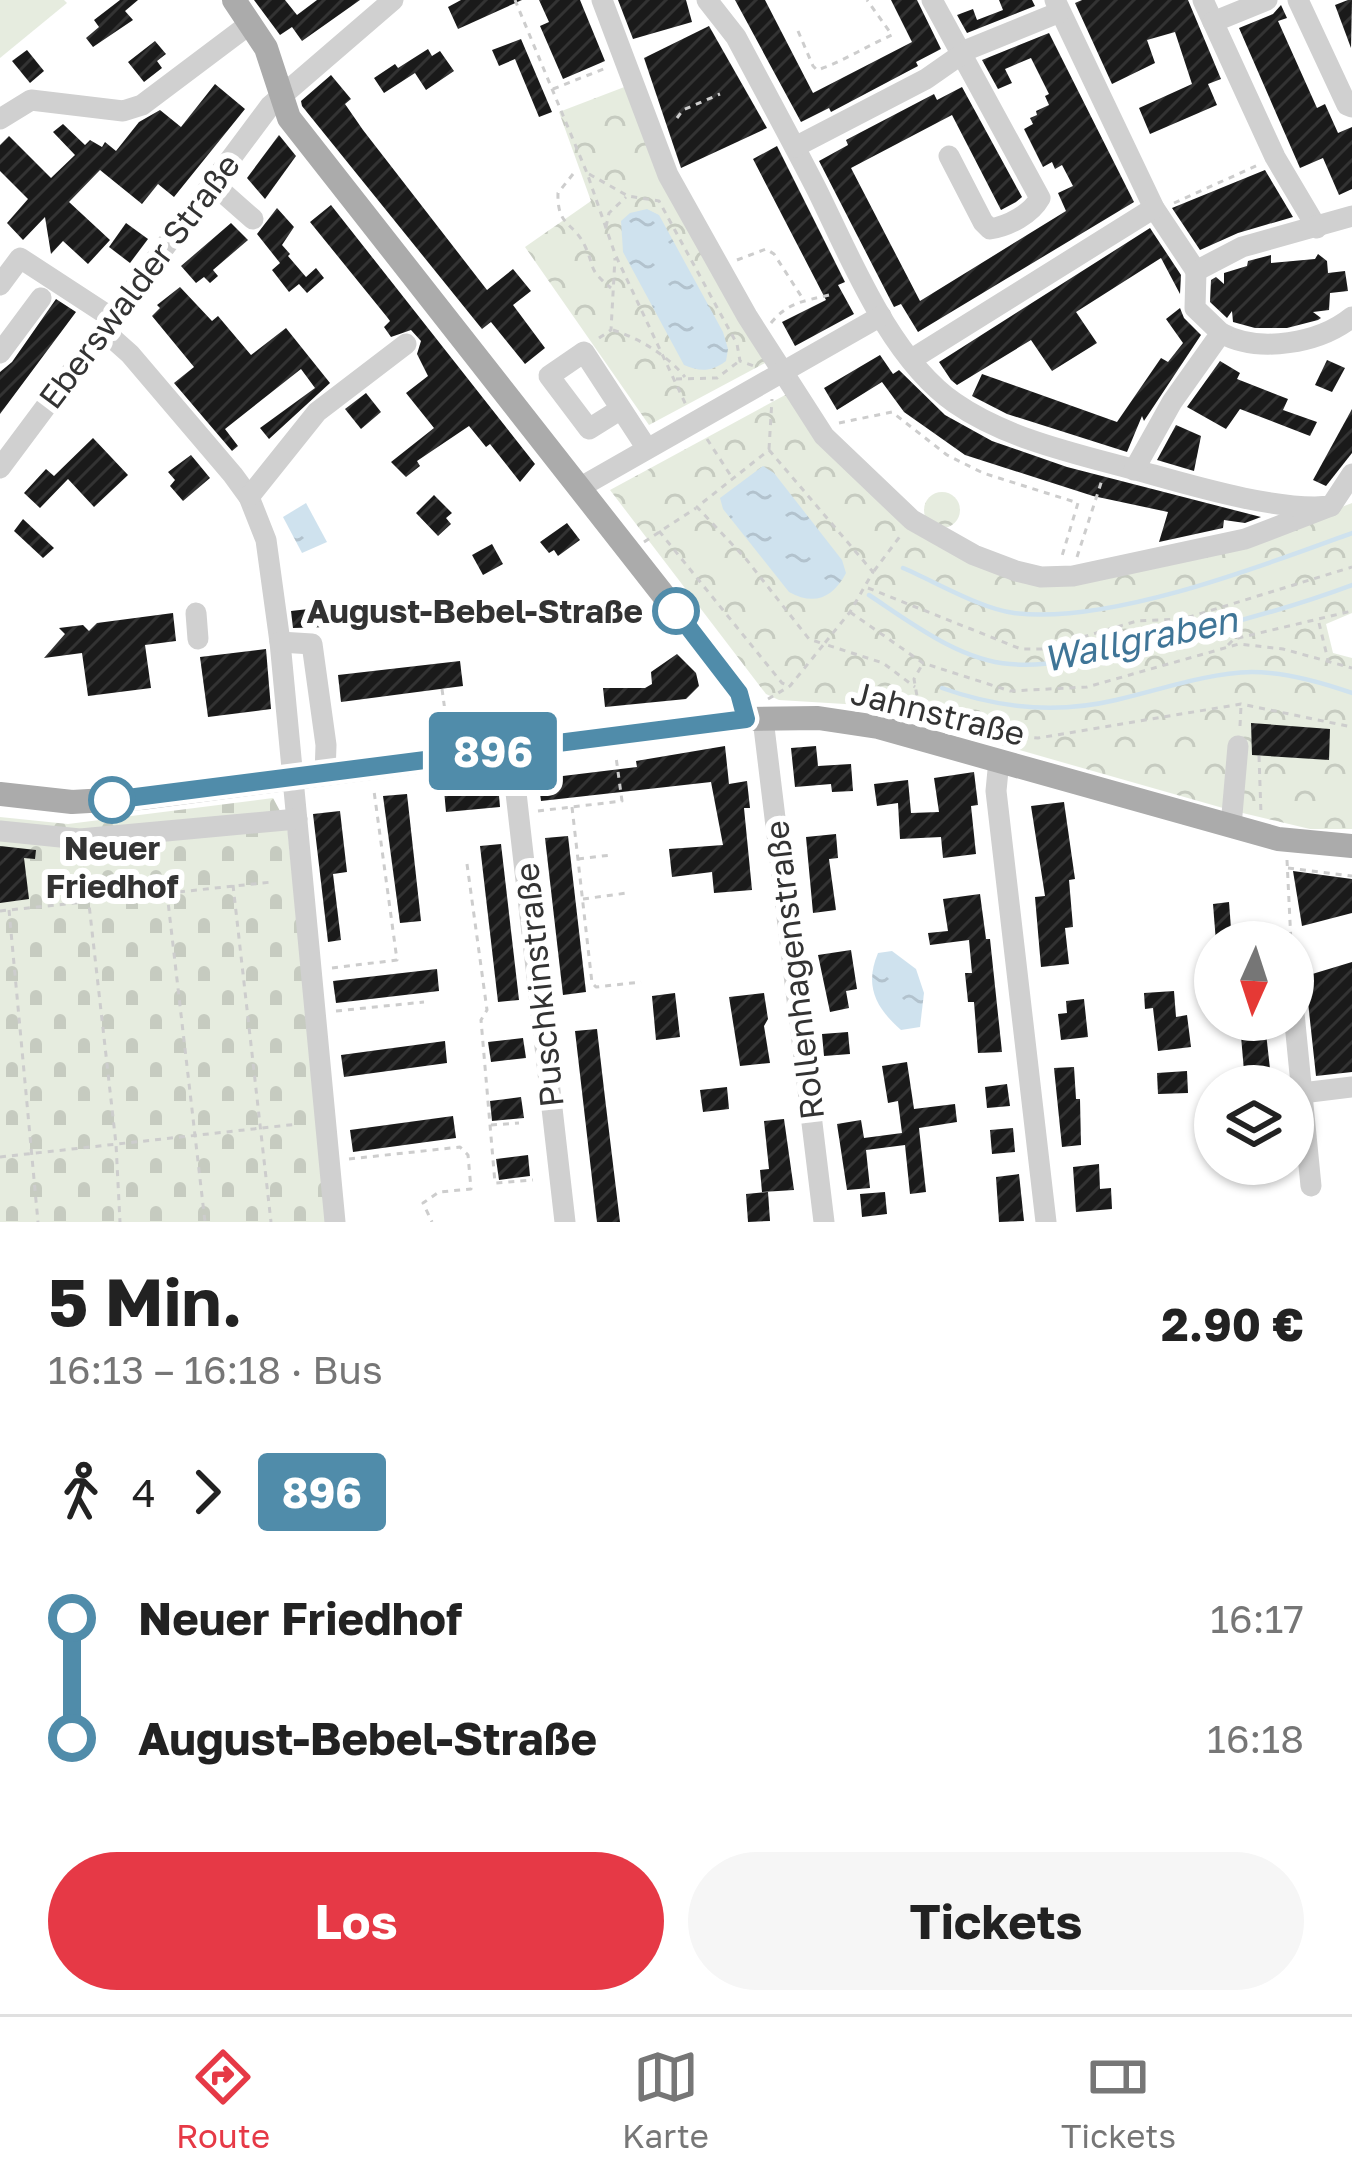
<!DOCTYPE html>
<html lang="de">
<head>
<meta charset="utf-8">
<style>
  body { margin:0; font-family:"Golos Text",sans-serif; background:#f6f6f6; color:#222; height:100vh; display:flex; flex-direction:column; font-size:45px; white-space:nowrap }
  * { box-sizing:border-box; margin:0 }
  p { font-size:39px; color:#767676 }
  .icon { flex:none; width:66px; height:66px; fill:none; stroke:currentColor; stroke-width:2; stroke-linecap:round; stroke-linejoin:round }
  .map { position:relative; height:1222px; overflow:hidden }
  .sheet { display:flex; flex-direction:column; background:#fff; flex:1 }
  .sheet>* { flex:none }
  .badge { padding:0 24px; border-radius:9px; font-size:42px; line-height:78px }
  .needle { width:78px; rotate:183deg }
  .fabs { position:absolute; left:1194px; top:921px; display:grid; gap:24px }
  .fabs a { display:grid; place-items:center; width:120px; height:120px; border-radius:50%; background:#fff; box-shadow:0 3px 9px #0004; font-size:60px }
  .map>.badge { position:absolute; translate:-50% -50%; box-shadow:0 0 0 6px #fff }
  .legs { display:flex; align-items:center; gap:18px; height:132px; padding:0 48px; font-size:39px }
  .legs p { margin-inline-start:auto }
  .head { display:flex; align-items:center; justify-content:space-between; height:204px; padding:0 48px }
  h1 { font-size:66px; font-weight:700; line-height:90px }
  .cta { display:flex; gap:24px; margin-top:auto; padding:24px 48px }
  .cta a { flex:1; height:138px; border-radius:72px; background:#e63946; color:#fff; font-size:48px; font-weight:700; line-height:138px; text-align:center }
  .cta a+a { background:#f6f6f6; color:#222 }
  ul { padding:0 48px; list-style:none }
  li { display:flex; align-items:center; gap:42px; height:120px; font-size:45px }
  li i { display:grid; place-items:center; width:18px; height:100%; margin:0 15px; background:currentColor }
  li i::after { content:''; width:30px; height:30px; margin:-15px; border:9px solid; border-radius:50%; background:#fff }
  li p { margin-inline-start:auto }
  li:first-child i { background:linear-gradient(#0000 50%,currentColor 0) }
  li:last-child i { background:linear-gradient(currentColor 50%,#0000 0) }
  .tab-bar { display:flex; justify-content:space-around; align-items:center; height:168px; border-top:3px solid #e0e0e0; background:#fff; font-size:33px; color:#767676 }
  .tab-bar a { display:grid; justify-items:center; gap:6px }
  .tab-bar .active { color:#e63946 }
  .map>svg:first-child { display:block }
  .green { fill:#e6ecdf }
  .cemetery { fill:url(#cemetery-stones) }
  .park { fill:url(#park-crowns) }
  .water { fill:url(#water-ripples) }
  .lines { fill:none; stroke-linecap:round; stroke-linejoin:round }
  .stream { stroke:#cfe2ee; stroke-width:4.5 }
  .building { fill:url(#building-hatch) }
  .path { stroke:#cdcdcd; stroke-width:3; stroke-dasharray:6 6; stroke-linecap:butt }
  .minor { stroke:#d0d0d0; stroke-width:21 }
  .major { stroke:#ababab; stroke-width:24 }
  .line-1-casing { stroke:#fff; stroke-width:27 }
  .line-1 { stroke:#508caa; stroke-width:18 }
  .stop-1-dot { fill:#fff; stroke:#508caa; stroke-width:6 }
  .labels { text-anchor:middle; stroke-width:12; stroke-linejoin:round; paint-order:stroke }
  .street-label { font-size:33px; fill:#333; stroke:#fff }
  .stop-label { font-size:33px; font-weight:bold; fill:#333; stroke:#fff; text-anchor:end }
  .water-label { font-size:36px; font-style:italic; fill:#3f7597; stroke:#fff }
</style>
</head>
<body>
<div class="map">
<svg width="1352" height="1222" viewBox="0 0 1352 1222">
  <defs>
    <pattern id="cemetery-stones" width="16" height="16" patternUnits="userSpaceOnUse" patternTransform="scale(3)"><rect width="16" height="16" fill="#e6ecdf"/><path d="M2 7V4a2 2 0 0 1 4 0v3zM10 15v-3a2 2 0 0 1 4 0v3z" fill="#c6cbc0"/></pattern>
    <pattern id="park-crowns" width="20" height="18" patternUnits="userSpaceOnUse" patternTransform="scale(3)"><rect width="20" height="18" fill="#e6ecdf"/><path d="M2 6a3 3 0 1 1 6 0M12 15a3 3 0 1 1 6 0" fill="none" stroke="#c6cbc0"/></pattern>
    <pattern id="water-ripples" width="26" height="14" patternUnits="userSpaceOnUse" patternTransform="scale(3)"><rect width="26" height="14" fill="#cfe2ee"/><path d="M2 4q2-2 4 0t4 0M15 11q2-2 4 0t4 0" fill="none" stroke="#b2c2cd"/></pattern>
    <pattern id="building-hatch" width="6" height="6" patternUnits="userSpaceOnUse" patternTransform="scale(3)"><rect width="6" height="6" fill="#1a1a1a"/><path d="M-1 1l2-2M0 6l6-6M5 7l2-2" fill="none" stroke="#333"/></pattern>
  </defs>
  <rect width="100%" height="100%" fill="#fff"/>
  <path class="green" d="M0,0H64L67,3L0,58Z"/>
  <path class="cemetery" d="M273,798L287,824L328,1222H0V817L68,824Z"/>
  <g class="park">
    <path d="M627,86L767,362L649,425L525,247L591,201L559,112Z"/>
    <path d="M787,394L864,486L1015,576L1246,544L1352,503V613L1326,624L1333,653L1352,658V829H1310L1230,810L861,705L779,700L766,694L610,490Z"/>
    <circle cx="942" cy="510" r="18"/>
  </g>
  <g class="water">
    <path d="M647,209L659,215L723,332L728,349L726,361C711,372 700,372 684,365L623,252L621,221L630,213Z"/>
    <path d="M763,466L774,473L842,560L846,573C833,598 814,606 789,592L723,509L720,498Z"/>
    <path d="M306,503L327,542L302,553L283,517Z"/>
    <path d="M892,951L916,969L924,993L920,1027L901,1030C876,1008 864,986 878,953Z"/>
  </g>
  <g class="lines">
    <g class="stream">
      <path d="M903,568C934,581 981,609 1014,613C1108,625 1262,566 1352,533"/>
      <path d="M869,595C910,622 959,660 1010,664C1057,668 1102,653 1147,643C1216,628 1285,610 1352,585"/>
      <path d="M942,688C998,708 1057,714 1116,700C1160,690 1206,673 1252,672C1285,672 1321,682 1352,693"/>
    </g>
  </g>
  <g class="building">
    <path d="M120,0H138L125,11L133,20L93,47L86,38L99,27L94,20Z"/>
    <path d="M254,0H285L297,15L317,0H360L302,41L292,27L280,35Z"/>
    <path d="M461,0H522L458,29L448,7Z"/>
    <path d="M539,0H580L605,61L563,79L540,26L549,22Z"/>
    <path d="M618,0H686L692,22L633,39Z"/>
    <path d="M735,0H765L813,93L912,42L891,0H917L941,49L916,62L918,66L831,112L829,108L801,122Z"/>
    <path d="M999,0H1032L1035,6L967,33L957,15L973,9L977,20L1003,10Z"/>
    <path d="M1082,0H1188L1221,79L1208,84L1217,105L1150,134L1139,108L1192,84L1175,32L1147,40L1155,63L1112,84L1075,3Z"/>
    <path d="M1348,0H1352L1351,48L1335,5Z"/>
    <path d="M1281,5L1287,18L1278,21L1317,108L1325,104L1338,133L1352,127V189L1339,195L1323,158L1300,168L1239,28L1273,14Z"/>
    <path d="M709,26L767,128L681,168L644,58Z"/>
    <path d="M1049,33L1134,202L918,332L901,304L894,307L819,161L848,145L846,140L934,94L937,100L962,87L1022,197L1016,202L1001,210L952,115L851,168L920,301L1066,211L1058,193L1073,186L1062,165L1055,169L1052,162L1043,167L1024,129L1033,124L1030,118L1037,115L1036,111L1049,105L1045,96L1049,94L1031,58L1005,69L1012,83L998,89L982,60Z"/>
    <path d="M521,39L552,112L539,117L515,59L499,66L492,50Z"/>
    <path d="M155,41L166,54L157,61L162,68L144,82L128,62Z"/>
    <path d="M428,49L432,56L440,51L454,71L426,90L415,73L384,93L374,78L395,64L398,68Z"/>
    <path d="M27,50L44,71L30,83L12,61Z"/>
    <path d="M331,75L351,99L345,104L363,130L487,290L513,269L531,291L513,305L545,348L525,364L491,322L482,329L302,106L301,101Z"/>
    <path d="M215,84L245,109L174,197L158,184L142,204L100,170L69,202L110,240L88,264L63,241L51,254L45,217L23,240L7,223L28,199L0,171V145L9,136L51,178L75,155L53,132L63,124L85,145L90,140L102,147L105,142L116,151L139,122L160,110L181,127Z"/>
    <path d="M279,135L296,156L265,199L247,178Z"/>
    <path d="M777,146L845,282L838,285L854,314L795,346L782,322L826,300L753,159Z"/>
    <path d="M1265,170L1293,217L1238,233L1200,250L1172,208Z"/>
    <path d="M331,205L535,464L520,482L490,444L486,447L469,426L417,461L420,466L406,477L391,462L434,428L406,393L428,376L417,354L421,341L411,330L391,337L384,327L390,321L387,317L310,222Z"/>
    <path d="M277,208L294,227L282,245L290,254L288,256L306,277L316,268L324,278L307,293L299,284L289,292L272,270L280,263L257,234Z"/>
    <path d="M126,223L148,239L130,263L109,247Z"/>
    <path d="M231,223L248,240L213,270L218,276L210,283L204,277L196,283L181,266Z"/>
    <path d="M1150,228L1181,275L1180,294L1161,258L1076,312L1097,343L1052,371L1031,340L957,385L951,380L939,362Z"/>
    <path d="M1318,254L1327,261L1328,273L1345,271L1348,291L1330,293L1329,310L1313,312L1321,318L1318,320L1287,328H1255L1233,322L1232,311L1227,318L1210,302L1211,280L1216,277L1224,284V273L1247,266L1248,261L1271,255V263L1315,259Z"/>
    <path d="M180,287L212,321L218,316L251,355L286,328L330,383L269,439L260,428L315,388L301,369L225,429L238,446L232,451L174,383L194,367L152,316L160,308L157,305Z"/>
    <path d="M56,299L76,312L0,414V372L12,362Z"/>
    <path d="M1180,308L1184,318L1201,335L1144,421L1142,416L1127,452L1007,414L972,396L982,374L1117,422L1161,358L1168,362L1183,343L1166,319Z"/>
    <path d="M880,355L893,374L899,370L945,415L992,441L1067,467L1261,517L1245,523L1224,520L1223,528L1159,542L1168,512L1093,496L965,455L904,412L882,382L837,410L824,388Z"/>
    <path d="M1327,360L1345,368L1332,392L1315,385Z"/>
    <path d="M1220,361L1240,373L1237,379L1288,399L1283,410L1317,422L1310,436L1240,409L1226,429L1187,407Z"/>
    <path d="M366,393L381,412L361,429L345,409Z"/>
    <path d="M1352,409V453L1326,486L1313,480Z"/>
    <path d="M1176,425L1201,436L1194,471L1157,460Z"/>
    <path d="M93,438L128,475L94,507L68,479L40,508L24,493L46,469L54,476Z"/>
    <path d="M191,455L210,478L183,501L170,486L175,480L168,472Z"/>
    <path d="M434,495L452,513L446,518L451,524L438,536L416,513Z"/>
    <path d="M23,519L54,548L43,558L14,531Z"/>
    <path d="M567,523L580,540L558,556L554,550L549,553L540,542Z"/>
    <path d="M492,544L503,564L483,575L472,555Z"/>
    <path d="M326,607L329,627L293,628L291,611Z"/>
    <path d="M173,613L176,641L145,645L151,688L88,696L82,653L44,658L65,634L59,628L83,625L89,631L97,623Z"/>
    <path d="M266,649L271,709L208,717L200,657Z"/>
    <path d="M677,654L696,673L699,686L686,699L605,707L603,688H645L652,684L651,672Z"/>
    <path d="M460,661L463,686L341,702L338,675Z"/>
    <path d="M1251,723L1330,729L1329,760L1252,755Z"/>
    <path d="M725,746L729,784L747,781L750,808H744L752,890L714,893L712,872L672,877L669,849L723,845L711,782L541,801L538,779L637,767L636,761Z"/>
    <path d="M816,746L818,766L851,764L853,791L832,792L831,784L795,787L791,748Z"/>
    <path d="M974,772L978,805L971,806L976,854L943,858L941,837L900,839L898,803L877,806L874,784L908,780L911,813L939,812L934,778Z"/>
    <path d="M498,784L500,807L446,812L444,790Z"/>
    <path d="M407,794L421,921L400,923L383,796Z"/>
    <path d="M1064,802L1075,879L1069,880L1073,927L1065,928L1069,964L1041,967L1035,897L1045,896L1031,806Z"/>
    <path d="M340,811L347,872L333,874L341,940L328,942L313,814Z"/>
    <path d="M836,834L838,858L829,859L836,910L813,913L806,837Z"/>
    <path d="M568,836L586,992L563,995L545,838Z"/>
    <path d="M501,844L519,1000L498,1002L480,846Z"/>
    <path d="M0,846L36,850L35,859L24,858L29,899L0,903Z"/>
    <path d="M1293,871L1352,879V913L1302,926Z"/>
    <path d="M980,894L986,939H990L1002,1052L978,1053L974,1002H968L965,973H972L969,940L930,945L928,933L948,931L943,899Z"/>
    <path d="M1229,902L1232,942H1216L1213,904Z"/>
    <path d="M851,950L857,989L846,991L849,1008L830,1012L818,955Z"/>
    <path d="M1352,962V1072L1316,1076L1308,1002L1299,978Z"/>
    <path d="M437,969L439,991L336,1003L333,981Z"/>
    <path d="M1174,991L1176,1017L1187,1015L1191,1047L1158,1051L1153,1008L1145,1009L1144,993Z"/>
    <path d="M675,993L680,1037L656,1040L652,996Z"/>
    <path d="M764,993L768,1019L764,1026L770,1063L740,1066L729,997Z"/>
    <path d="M1084,999L1088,1037L1061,1040L1058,1014L1067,1013L1066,1001Z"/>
    <path d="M597,1029L605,1098L620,1222H597L575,1031Z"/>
    <path d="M848,1032L850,1054L824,1056L822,1034Z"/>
    <path d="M1266,1033L1270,1069L1244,1071L1241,1036Z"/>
    <path d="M523,1038L526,1058L491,1062L488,1042Z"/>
    <path d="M445,1041L447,1063L344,1077L341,1055Z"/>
    <path d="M907,1062L914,1109L955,1104L957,1122L919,1128L926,1192L910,1194L905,1145L866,1150L870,1188L847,1190L837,1124L861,1120L864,1138L902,1133L898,1101L888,1103L882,1066Z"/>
    <path d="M1074,1067L1076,1099H1080L1081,1145L1062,1147L1054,1068Z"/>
    <path d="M1187,1071L1188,1093L1158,1094L1157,1073Z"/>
    <path d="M1007,1084L1010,1106L987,1108L985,1087Z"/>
    <path d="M727,1087L729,1109L703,1112L700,1090Z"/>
    <path d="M521,1097L524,1118L492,1121L490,1101Z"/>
    <path d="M453,1116L456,1138L353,1152L350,1130Z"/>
    <path d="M784,1119L794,1190L762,1192L760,1170L769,1169L764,1121Z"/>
    <path d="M1013,1128L1015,1152L992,1154L990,1130Z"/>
    <path d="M528,1155L530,1176L499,1180L496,1159Z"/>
    <path d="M1099,1164L1100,1189L1111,1188L1112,1209L1076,1212L1073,1167Z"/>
    <path d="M1019,1174L1024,1221L999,1222L996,1177Z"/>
    <path d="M768,1192L770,1221L748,1222L746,1194Z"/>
    <path d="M885,1192L887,1214L862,1217L860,1194Z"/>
  </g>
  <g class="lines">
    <g class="path">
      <path d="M515,0L587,173L615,254L686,405"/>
      <path d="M798,31L813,66L817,70C840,63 869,45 892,35L867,0"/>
      <path d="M553,89L606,68"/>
      <path d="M677,118L683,110L720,94"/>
      <path d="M573,174L558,193C557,227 573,221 585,246C596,270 587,268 611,288"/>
      <path d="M589,174L628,196L659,201L737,344L740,361L754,366"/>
      <path d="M1174,203L1258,165"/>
      <path d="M606,227L609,213L626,197"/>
      <path d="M737,260L766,249L774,254L803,299"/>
      <path d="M771,323C788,302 805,301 829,295"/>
      <path d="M613,330C639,338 668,356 685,377"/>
      <path d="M599,338L611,330L615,258"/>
      <path d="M676,379L717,378L738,362"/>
      <path d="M839,423L892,412L947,455L983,473L1078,503L1062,556"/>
      <path d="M707,439L731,476"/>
      <path d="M769,449L772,399"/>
      <path d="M769,450L873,572L850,612L824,644L809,639L746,559L697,507Z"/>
      <path d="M659,531L782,683L790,686"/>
      <path d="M644,542L696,508"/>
      <path d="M1077,557L1102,480"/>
      <path d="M874,571L901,535"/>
      <path d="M868,588L1021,649H1042L1137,621L1183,619L1352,567"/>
      <path d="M850,612L923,663L1010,691L1087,687L1239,644L1283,649L1352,668"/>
      <path d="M1319,623L1328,660"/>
      <path d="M1228,645L1234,639L1352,611"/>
      <path d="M442,689L449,740"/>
      <path d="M768,699L790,686L824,644L883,663L915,687"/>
      <path d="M919,706L1013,736L1038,738L1241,704L1352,727"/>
      <path d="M921,719L914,679L922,665"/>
      <path d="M1240,726L1241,706"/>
      <path d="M1259,756L1261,814"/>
      <path d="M572,807L592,983L596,987L641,982"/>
      <path d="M538,811L622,801L616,757"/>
      <path d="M578,859L611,855"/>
      <path d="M84,860L116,1144L120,1222"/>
      <path d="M1287,860L1291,942"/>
      <path d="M467,864L487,1010L481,1020L495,1183L533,1180"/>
      <path d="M1288,868L1352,876"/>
      <path d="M233,885L271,1222"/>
      <path d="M167,893L205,1222"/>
      <path d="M583,899L627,893"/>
      <path d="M9,910L38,1222"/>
      <path d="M0,911L272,882"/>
      <path d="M332,968L397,960L374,791"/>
      <path d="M336,1011L424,1002"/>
      <path d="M491,1125L519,1123"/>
      <path d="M0,1157L298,1124"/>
      <path d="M349,1159L460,1147L468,1155L471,1189L439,1192L423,1203L432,1222"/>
    </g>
    <g class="minor">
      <path d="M602,0L668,175L747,316L824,436L912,520L974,555L1016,571L1041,577L1073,576L1245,539L1331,506"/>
      <path d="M707,0L736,37C763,88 791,139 817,190C851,259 890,358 955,403C1008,440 1082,455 1143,472C1193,486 1280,512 1331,506L1352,474"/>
      <path d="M932,0L1040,198C1031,214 1009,226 990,229L983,222L949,156"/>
      <path d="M1055,0L1154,208L1196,271"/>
      <path d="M1203,0L1275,157L1317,228"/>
      <path d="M1298,0L1347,105L1352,107"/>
      <path d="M1213,22L1267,0"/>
      <path d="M0,119L31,100L123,111L142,105L251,23"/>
      <path d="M795,147L926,79L969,49L1060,12"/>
      <path d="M212,183L253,219"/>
      <path d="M1196,271L1242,247L1352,216"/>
      <path d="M0,285L20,258L112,318"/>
      <path d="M103,330L130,354L233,475L249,497L266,540L280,642L335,1222"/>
      <path d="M1221,333C1259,354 1320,343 1352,317"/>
      <path d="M0,353L41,298"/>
      <path d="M912,359L1154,208"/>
      <path d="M621,409L589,429L549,376L584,352L646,447"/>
      <path d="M0,468L270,106L393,0"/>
      <path d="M1134,470L1172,402L1221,333L1195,308L1196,271"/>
      <path d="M579,488L881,316"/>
      <path d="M249,497L317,412L406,344"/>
      <path d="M196,613L198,639"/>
      <path d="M280,642L312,644L326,745L325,775"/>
      <path d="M763,719L824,1222"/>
      <path d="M511,749L565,1222"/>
      <path d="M999,760L996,791L1046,1222"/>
      <path d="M1231,826L1238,746"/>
      <path d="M0,831L80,839L297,819"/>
      <path d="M1293,1003L1311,1186"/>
      <path d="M1302,1093L1352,1087"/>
    </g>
    <g class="major">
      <path d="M234,0L266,48L289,118L727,676L739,693L746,719"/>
      <path d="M0,794L72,802L141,798L746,719L818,718L878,727L1278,839L1352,846"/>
    </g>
  </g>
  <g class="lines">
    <g class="line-1-casing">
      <path id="line-1" d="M112,800L746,719L739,693L676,611"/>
    </g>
    <use href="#line-1" class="line-1"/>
  </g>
  <g class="stop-1-dot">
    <circle cx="676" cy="611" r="21"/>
    <circle cx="112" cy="800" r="21"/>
  </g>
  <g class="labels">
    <g class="street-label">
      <text transform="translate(139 281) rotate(-53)" y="12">Eberswalder Straße</text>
      <text transform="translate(938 713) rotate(14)" y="12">Jahnstraße</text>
      <text transform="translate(794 970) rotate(-97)" y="12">Rollenhagenstraße</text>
      <text transform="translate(539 985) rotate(-96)" y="12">Puschkinstraße</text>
    </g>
    <g class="stop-label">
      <text x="643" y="623">August-Bebel-Straße</text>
      <text x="112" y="860" text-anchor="middle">Neuer<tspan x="112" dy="38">Friedhof</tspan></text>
    </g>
    <g class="water-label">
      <text transform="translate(1140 639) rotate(-12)" y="13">Wallgraben</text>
    </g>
  </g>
</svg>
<div class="fabs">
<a><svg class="needle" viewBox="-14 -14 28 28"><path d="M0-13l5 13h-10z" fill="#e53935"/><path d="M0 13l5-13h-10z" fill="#767676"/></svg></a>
<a><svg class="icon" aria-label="layers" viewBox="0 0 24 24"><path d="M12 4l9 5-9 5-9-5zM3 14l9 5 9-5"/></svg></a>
</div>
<b class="badge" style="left:493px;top:751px;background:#508caa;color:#fff">896</b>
</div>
<section class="sheet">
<div class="head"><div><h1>5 Min.</h1><p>16:13 – 16:18 · Bus</p></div><b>2.90 €</b></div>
<div class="legs"><svg class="icon" aria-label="walk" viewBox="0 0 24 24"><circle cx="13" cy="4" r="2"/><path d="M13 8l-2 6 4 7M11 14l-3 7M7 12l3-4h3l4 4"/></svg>4<svg class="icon" aria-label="forward" viewBox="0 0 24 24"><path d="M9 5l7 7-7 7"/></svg><b class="badge" style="background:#508caa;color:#fff">896</b></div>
<ul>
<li><i style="color:#508caa"></i><b>Neuer Friedhof</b><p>16:17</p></li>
<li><i style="color:#508caa"></i><b>August-Bebel-Straße</b><p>16:18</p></li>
</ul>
<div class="cta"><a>Los</a><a>Tickets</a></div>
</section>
<nav class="tab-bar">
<a class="active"><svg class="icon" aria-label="directions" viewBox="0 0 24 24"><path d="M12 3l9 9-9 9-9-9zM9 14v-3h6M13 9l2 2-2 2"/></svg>Route</a>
<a><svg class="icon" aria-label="map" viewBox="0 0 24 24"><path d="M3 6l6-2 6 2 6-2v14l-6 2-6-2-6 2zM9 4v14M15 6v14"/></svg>Karte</a>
<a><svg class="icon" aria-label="tickets" viewBox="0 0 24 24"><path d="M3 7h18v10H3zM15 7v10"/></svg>Tickets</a>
</nav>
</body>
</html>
